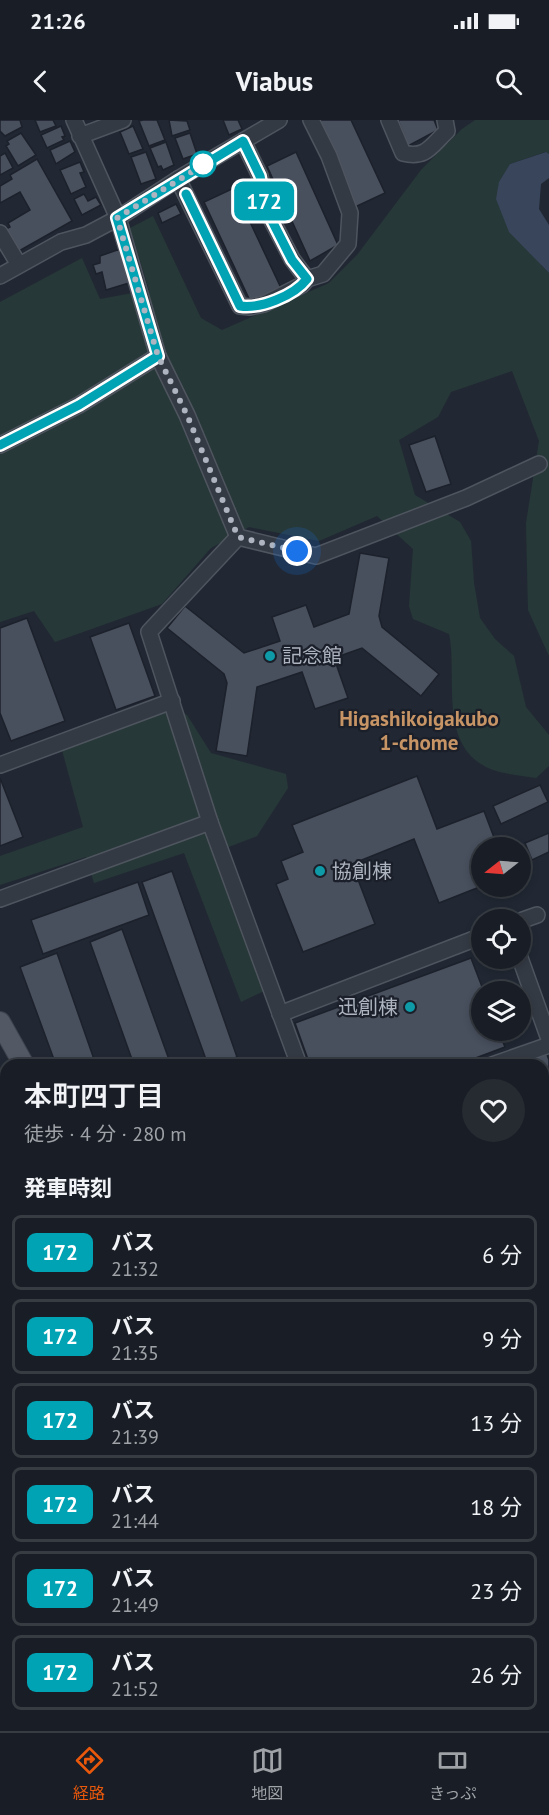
<!DOCTYPE html>
<html lang="ja">
<head>
<meta charset="utf-8">
<style>
  body { margin:0; font-family:"PT Sans","Noto Sans JP",sans-serif; background:#262b32; color:#f1f3f6; height:100vh; display:flex; flex-direction:column; font-size:22px; white-space:nowrap }
  * { box-sizing:border-box; margin:0 }
  p { font-size:20px; color:#9fa2a7 }
  .icon { flex:none; width:33px; height:33px; fill:none; stroke:currentColor; stroke-width:2; stroke-linecap:round; stroke-linejoin:round }
  .map { position:relative; flex:1; overflow:hidden }
  .details { position:absolute; left:0px; top:939px; width:549px; height:672px; display:flex; flex-direction:column; background:#191e26; border-radius:18px 18px 0 0; box-shadow:0 3px 9px #0003,0 0 0 2px #373c43 }
  .details>* { flex:none }
  .badge { padding:0 12px; border-radius:9px; font-size:21px; line-height:39px }
  .needle { width:39px; rotate:253deg }
  .buttons { position:absolute; left:471px; top:717px; display:grid; gap:12px }
  .buttons a { display:grid; place-items:center; width:60px; height:60px; border-radius:50%; background:#191e26; box-shadow:0 3px 9px #0003,0 0 0 2px #373c43; font-size:30px }
  .you { position:absolute; width:30px; height:30px; margin:-15px; border:4px solid #fff; border-radius:50%; background:#1a73e8; box-shadow:0 0 0 9px #1a73e833 }
  .map>.badge { position:absolute; translate:-50% -50%; box-shadow:0 0 0 3px #fff }
  h2 { padding:0 24px; font-size:22px; line-height:54px }
  .round { display:grid; place-items:center; flex:none; width:63px; height:63px; border-radius:32px; background:#262b32 }
  .head { display:flex; align-items:center; justify-content:space-between; height:102px; padding:0 24px }
  h1 { font-size:28px; font-weight:600; line-height:45px }
  ul { padding:0; list-style:none }
  li { display:flex; align-items:center; gap:18px; height:75px; margin:0 12px 9px; padding:0 12px; border:3px solid #373c43; border-radius:9px }
  li div { flex:1 }
  li b { display:block; font-size:22px }
  li em { font-style:normal }
  li .badge { min-width:66px; font-weight:700; text-align:center }
  .status { display:flex; justify-content:space-between; align-items:center; height:42px; padding:0 30px; background:#191e26; direction:ltr }
  .status svg { height:16px; fill:currentColor }
  header { display:flex; justify-content:space-between; align-items:center; height:78px; padding:0 24px; background:#191e26; font-size:27px; font-weight:600 }
  .tab-bar { display:flex; justify-content:space-around; align-items:center; height:84px; border-top:2px solid #373c43; background:#191e26; font-size:16px; color:#9fa2a7 }
  .tab-bar a { display:grid; justify-items:center; gap:3px }
  .tab-bar .active { color:#ea580c }
  .map>svg:first-child { display:block }
  .green { fill:#273838 }
  .water { fill:#38455b }
  .building { fill:#484f5d; stroke:#1c212b; stroke-width:1.5 }
  .lines { fill:none; stroke-linecap:round; stroke-linejoin:round }
  .minor-casing { stroke:#4f555f; stroke-width:18 }
  .major-casing { stroke:#3e434e; stroke-width:22 }
  .minor { stroke:#343a44; stroke-width:15 }
  .major { stroke:#525964; stroke-width:20 }
  .rail { stroke:#59606d; stroke-width:4; stroke-dasharray:6 6; stroke-linecap:butt }
  .line-casing { stroke:#fff; stroke-width:14 }
  .line { stroke:#00a3b4; stroke-width:9 }
  .walk { stroke:#aeb5c1; stroke-width:6; stroke-dasharray:0 10.8 }
  .stop-dot { fill:#fff; stroke:#00a3b4; stroke-width:3 }
  .culture-dot { fill:#0f9aa8; stroke:#1a1f29; stroke-width:2 }
  .labels { text-anchor:middle; stroke-width:4.5; stroke-linejoin:round; paint-order:stroke }
  .poi-label { font-size:20px; fill:#aeb5c1; stroke:#1a1f29; text-anchor:start }
  .neighbourhood-label { font-size:21px; font-weight:bold; fill:#c69465; stroke:#1a1f29 }
</style>
</head>
<body>
<div class="status"><b>21:26</b><svg viewBox="0 0 49 12"><path d="M0 12V9h3v3zM5 12V6h3v6zM10 12V3h3v9zM15 12V0h3v12zM26 1h20v11H26zM47 4h2v5h-2z"/></svg></div>
<header><svg class="icon" aria-label="back" viewBox="0 0 24 24"><path d="M15 5l-7 7 7 7"/></svg>Viabus<svg class="icon" aria-label="search" viewBox="0 0 24 24"><circle cx="10" cy="10" r="6"/><path d="M15 15l6 6"/></svg></header>
<div class="map">
<svg width="549" height="1611" viewBox="0 0 549 1611">
  <rect width="100%" height="100%" fill="#212833"/>
  <g class="green">
    <path d="M475,0H549V34L545,32L510,44L541,145L549,153V536L528,490L526,403L539,321L512,251L451,272L438,297L399,320L415,375L460,402L471,421L474,463L480,498L495,519L514,536L526,587L549,615V646L536,658C520,655 499,654 486,647C438,622 458,556 449,514L413,499L409,486L413,429L377,396L319,421L249,407L211,428L162,484L55,522L34,491L0,502V182L82,138L100,179L149,170L130,108L153,96L201,198L222,210L329,163L357,135L421,50L462,9Z"/>
    <path d="M159,580L187,595L211,633L286,654L288,668L257,716L213,733L264,871L241,882L184,733L94,763L86,737L0,765V736L83,707L62,630L67,613Z"/>
    <path d="M116,1605H228L112,1611Z"/>
  </g>
  <path class="water" d="M546,32L549,34V58L541,64L539,89L549,105V153L509,112L496,79L499,62L510,44Z"/>
  <g class="building">
    <path d="M0,0H20L22,7L5,16L0,11Z"/>
    <path d="M35,0H53L56,6L40,12Z"/>
    <path d="M143,0H157L165,20L149,26L139,1Z"/>
    <path d="M169,0L187,1L190,10L172,16Z"/>
    <path d="M223,0H238L242,9L229,15Z"/>
    <path d="M322,0H351L385,73L355,87L318,2Z"/>
    <path d="M398,0H434L438,10L408,26Z"/>
    <path d="M61,6L65,16L62,17L64,20L47,28L41,15Z"/>
    <path d="M133,6L143,29L129,34L120,12Z"/>
    <path d="M21,13L36,35L18,46L6,26L9,24L7,21Z"/>
    <path d="M190,13L197,34L183,39L175,18Z"/>
    <path d="M70,21L75,32L56,44L50,30Z"/>
    <path d="M166,22L174,45L163,50L161,46L158,47L150,28Z"/>
    <path d="M146,32L156,59L141,64L131,37Z"/>
    <path d="M296,32L338,125L310,141L267,46Z"/>
    <path d="M5,33L13,48L0,55V36Z"/>
    <path d="M37,39L72,101L19,131L6,109L10,107L8,103L30,90L20,72L0,83V66L12,59L10,55Z"/>
    <path d="M80,42L84,52L80,53L86,67L71,74L60,50Z"/>
    <path d="M234,68L281,168L252,185L204,82Z"/>
    <path d="M84,74L88,81L96,77L101,85L82,95L74,79Z"/>
    <path d="M176,84L181,94L162,103L158,93Z"/>
    <path d="M120,129L129,163L106,170L102,152L96,154L93,145L100,143V136Z"/>
    <path d="M435,316L451,364L426,372L409,325Z"/>
    <path d="M360,433L389,438L379,496L382,507L439,554L421,576L362,528L334,538L348,578L315,589L302,552L257,567L247,636L216,631L227,563L224,554L167,508L185,486L244,533L280,521L272,497L306,485L314,507L349,494Z"/>
    <path d="M27,498L65,601L11,621L0,593V508Z"/>
    <path d="M129,503L155,576L116,590L90,517Z"/>
    <path d="M417,656L437,709L484,691L498,728H482V766L439,783L414,719L352,744L375,804L303,832L276,764L288,759L281,741L303,732L292,705Z"/>
    <path d="M0,658L23,717L0,726Z"/>
    <path d="M540,665L548,682L501,704L493,686Z"/>
    <path d="M549,713V732L532,740L525,723Z"/>
    <path d="M172,751L237,937L214,945H208L142,762Z"/>
    <path d="M138,762L149,795L43,834L31,800Z"/>
    <path d="M122,809L171,945H134L90,822Z"/>
    <path d="M57,833L96,945H56L20,847Z"/>
    <path d="M471,838L484,872H482V910H498L505,927L457,945H310L295,903Z"/>
    <path d="M546,932L549,940V973L543,976V945H526L524,940Z"/>
    <path d="M0,984H3L6,991V1009L0,1011Z"/>
    <path d="M6,1033V1063L2,1064L0,1034Z"/>
    <path d="M6,1095V1126L0,1127V1096Z"/>
    <path d="M6,1095V1126L0,1127V1096Z"/>
    <path d="M6,1250V1278L0,1280V1252Z"/>
    <path d="M2,1305H6V1432H0Z"/>
    <rect x="543" y="1516" width="6" height="24"/>
  </g>
  <g class="lines">
    <g class="minor-casing">
      <g id="minor">
        <path d="M74,0L118,98L158,236L187,295L238,417L316,436L466,378L539,344"/>
        <path d="M389,0L403,33C426,39 431,26 447,11L445,0"/>
        <path d="M80,16L123,0"/>
        <path d="M243,21L260,56L267,91L292,139L307,159"/>
        <path d="M178,59L240,186L250,187L264,184L302,165L307,159L323,154L348,124L350,93L329,36L311,0"/>
        <path d="M0,113L19,145"/>
        <path d="M0,156L61,122L86,115L118,98L178,59L279,0"/>
        <path d="M0,325L79,285L158,236"/>
        <path d="M0,645L172,581"/>
        <path d="M210,702L149,512L238,417"/>
        <path d="M0,779L210,702L299,945"/>
        <path d="M520,801L537,795"/>
        <path d="M520,838L549,919"/>
        <path d="M280,894L482,816"/>
        <path d="M492,945L549,925"/>
        <path d="M0,978L6,977"/>
        <path d="M0,1074L6,1073"/>
        <path d="M543,1222L549,1227"/>
        <path d="M0,1291L6,1290"/>
        <path d="M543,1321L549,1319"/>
        <path d="M0,1460H6"/>
        <path d="M543,1472L549,1471"/>
        <path d="M543,1508H549"/>
        <path d="M0,1589H6"/>
        <path d="M543,1593L549,1592"/>
        <path d="M57,1611L62,1605"/>
        <path d="M269,1611L335,1605"/>
        <path d="M366,1611L368,1605"/>
      </g>
    </g>
    <g class="major-casing">
      <path id="major" d="M0,902L24,945"/>
    </g>
    <use href="#minor" class="minor"/>
    <use href="#major" class="major"/>
    <g class="rail">
      <path d="M543,1042L549,1035"/>
      <path d="M543,1055L549,1048"/>
      <path d="M72,1611L77,1605"/>
    </g>
  </g>
  <g class="lines">
    <g class="line-casing">
      <path id="line" d="M0,325L79,285L158,236L117,98L243,21L260,56L267,91L292,140L307,159C294,176 260,189 240,186L186,74"/>
    </g>
    <use href="#line" class="line"/>
    <path class="walk" d="M203,44L211,40L117,98L158,236L187,295L238,417L297,431"/>
  </g>
  <circle class="stop-dot" cx="203" cy="44" r="12"/>
  <g class="culture-dot">
    <circle cx="270" cy="536" r="6"/>
    <circle cx="320" cy="751" r="6"/>
    <circle cx="410" cy="887" r="6"/>
  </g>
  <g class="labels">
    <g class="poi-label">
      <text x="282" y="543">記念館</text>
      <text x="332" y="758">協創棟</text>
      <text x="398" y="894" text-anchor="end">迅創棟</text>
    </g>
    <g class="neighbourhood-label">
      <text x="419" y="606">Higashikoigakubo<tspan x="419" dy="24">1-chome</tspan></text>
    </g>
  </g>
</svg>
<div class="buttons">
<a><svg class="needle" viewBox="-14 -14 28 28"><path d="M0-13l5 13h-10z" fill="#e53935"/><path d="M0 13l5-13h-10z" fill="#9fa2a7"/></svg></a>
<a><svg class="icon" aria-label="locate" viewBox="0 0 24 24"><circle cx="12" cy="12" r="6"/><path d="M12 2v4M12 18v4M2 12h4M18 12h4"/></svg></a>
<a><svg class="icon" aria-label="layers" viewBox="0 0 24 24"><path d="M12 4l9 5-9 5-9-5zM3 14l9 5 9-5"/></svg></a>
</div>
<div class="you" style="left:297px;top:431px"></div>
<b class="badge" style="left:264px;top:81px;background:#00a3b4;color:#fff">172</b>
<section class="details">
<div class="head"><div><h1>本町四丁目</h1><p>徒歩 · 4 分 · 280 m</p></div><a class="round"><svg class="icon" aria-label="heart" viewBox="0 0 24 24"><path d="M12 20l-8-8c-3-5 5-10 8-4 3-6 11-1 8 4z"/></svg></a></div>
<h2>発車時刻</h2>
<ul>
<li><span class="badge" style="background:#00a3b4;color:#fff">172</span><div><b>バス</b><p>21:32</p></div><em>6 分</em></li>
<li><span class="badge" style="background:#00a3b4;color:#fff">172</span><div><b>バス</b><p>21:35</p></div><em>9 分</em></li>
<li><span class="badge" style="background:#00a3b4;color:#fff">172</span><div><b>バス</b><p>21:39</p></div><em>13 分</em></li>
<li><span class="badge" style="background:#00a3b4;color:#fff">172</span><div><b>バス</b><p>21:44</p></div><em>18 分</em></li>
<li><span class="badge" style="background:#00a3b4;color:#fff">172</span><div><b>バス</b><p>21:49</p></div><em>23 分</em></li>
<li><span class="badge" style="background:#00a3b4;color:#fff">172</span><div><b>バス</b><p>21:52</p></div><em>26 分</em></li>
</ul>
</section>
</div>
<nav class="tab-bar">
<a class="active"><svg class="icon" aria-label="directions" viewBox="0 0 24 24"><path d="M12 3l9 9-9 9-9-9zM9 14v-3h6M13 9l2 2-2 2"/></svg>経路</a>
<a><svg class="icon" aria-label="map" viewBox="0 0 24 24"><path d="M3 6l6-2 6 2 6-2v14l-6 2-6-2-6 2zM9 4v14M15 6v14"/></svg>地図</a>
<a><svg class="icon" aria-label="tickets" viewBox="0 0 24 24"><path d="M3 7h18v10H3zM15 7v10"/></svg>きっぷ</a>
</nav>
</body>
</html>
